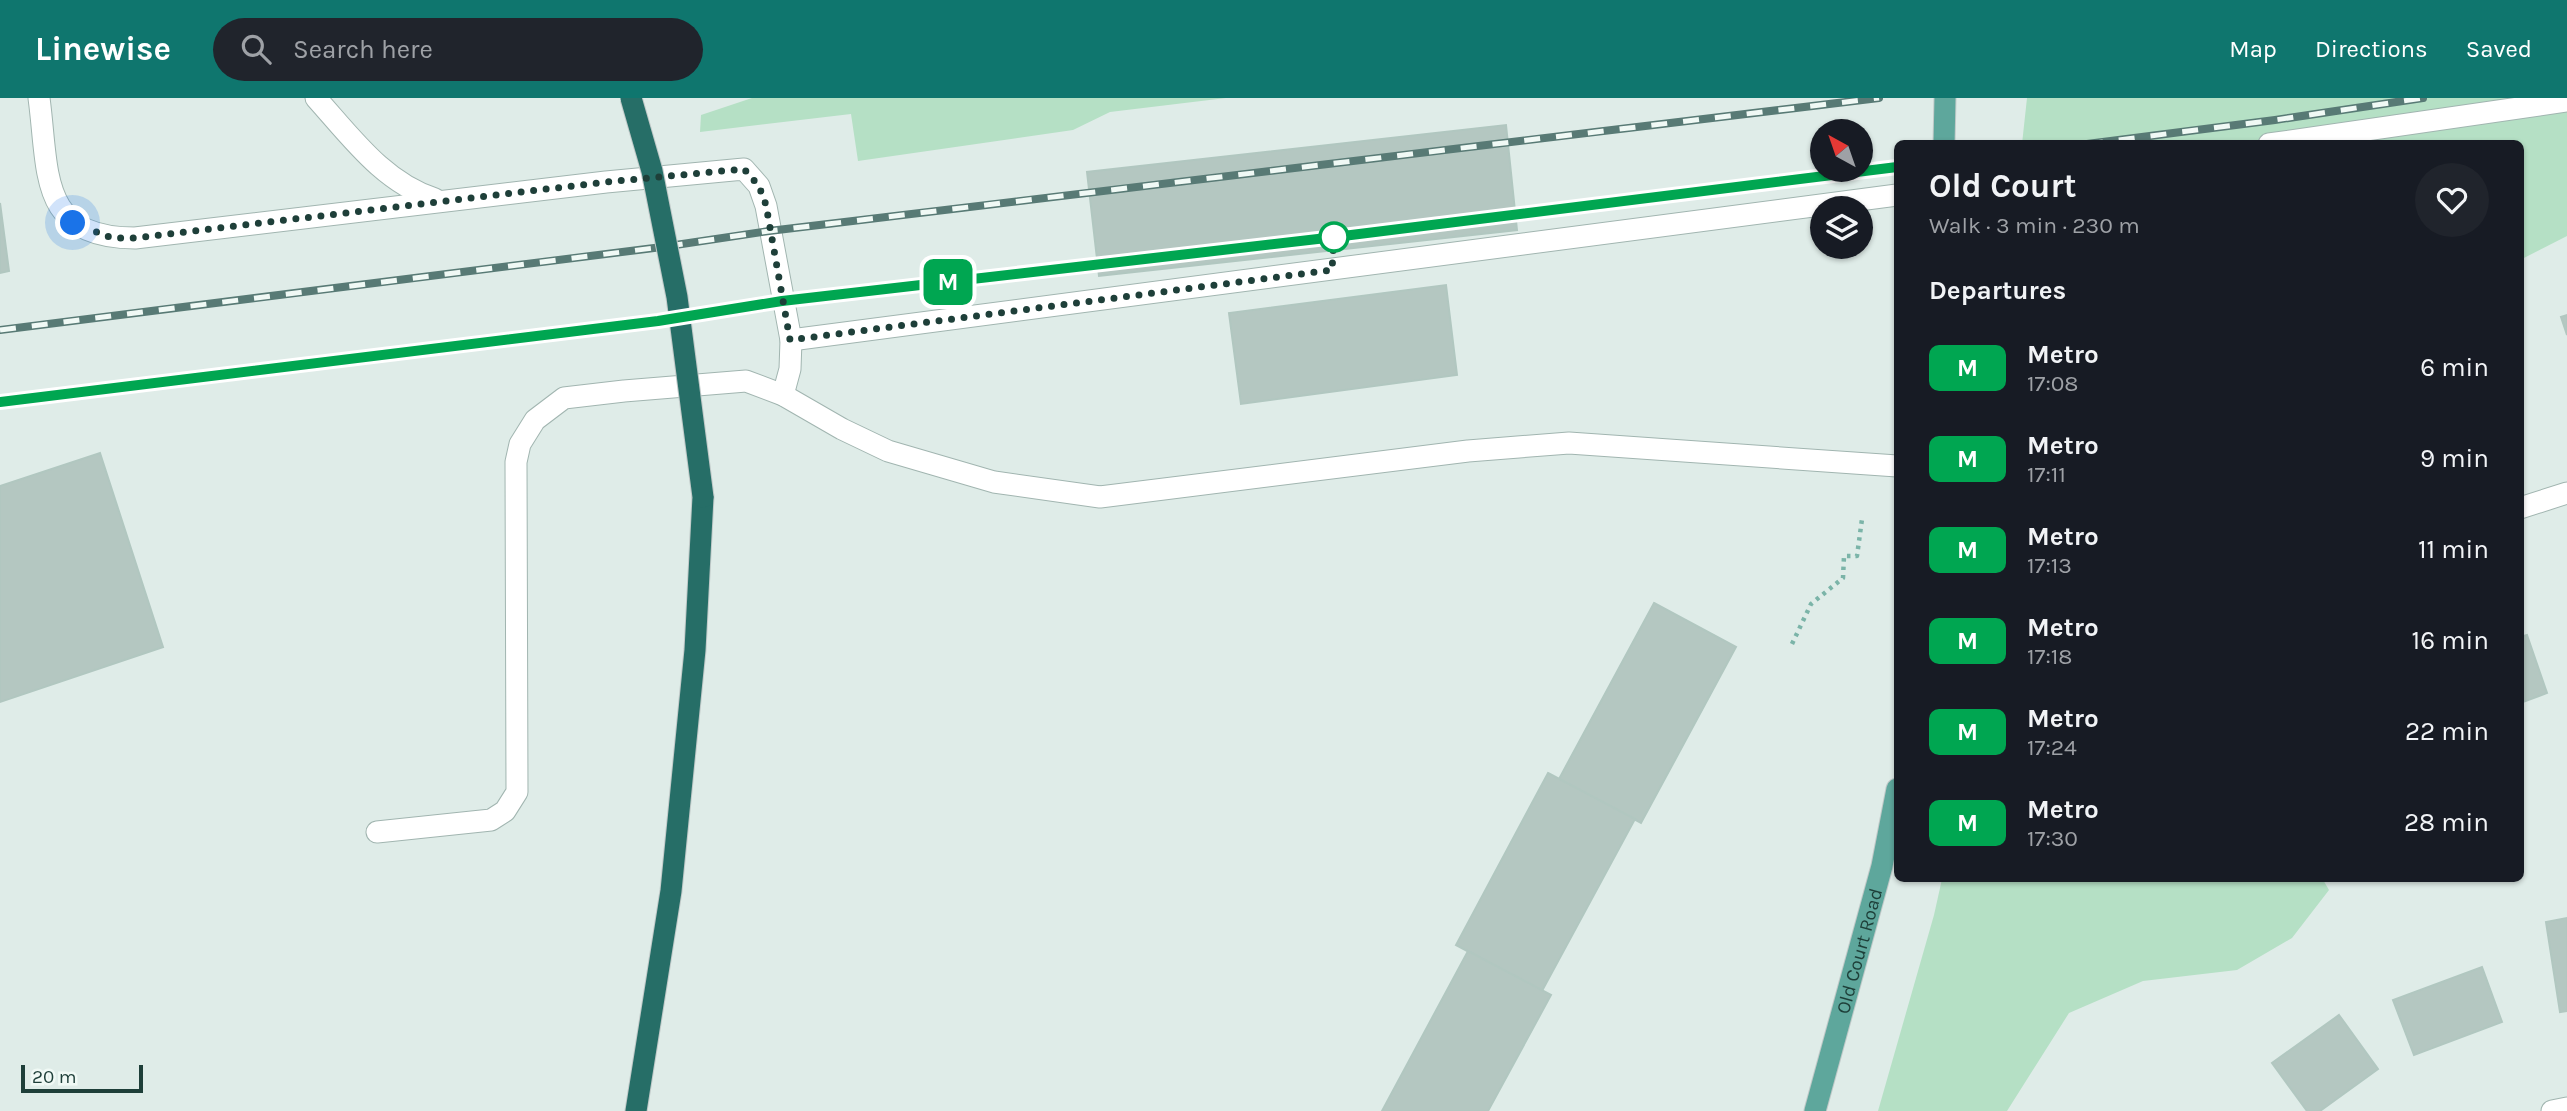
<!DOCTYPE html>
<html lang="en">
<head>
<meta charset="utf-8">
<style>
  body { margin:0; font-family:Karla,sans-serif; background:#20242c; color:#f1f3f6; height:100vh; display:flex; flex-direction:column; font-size:26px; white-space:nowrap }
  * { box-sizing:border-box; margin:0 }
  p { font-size:23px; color:#9ea1a6 }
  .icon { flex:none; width:38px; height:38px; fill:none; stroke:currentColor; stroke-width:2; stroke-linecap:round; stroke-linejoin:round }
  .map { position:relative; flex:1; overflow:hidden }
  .sheet { position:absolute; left:1894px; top:42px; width:630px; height:742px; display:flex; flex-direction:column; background:#171b24; border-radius:10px; box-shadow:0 2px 5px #0004 }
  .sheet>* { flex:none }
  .badge { padding:0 14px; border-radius:10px; font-size:24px; line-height:46px }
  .needle { width:46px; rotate:320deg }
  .controls { position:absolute; left:1810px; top:21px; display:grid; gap:14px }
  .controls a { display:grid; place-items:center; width:63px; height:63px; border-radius:50%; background:#171b24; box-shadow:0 2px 5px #0004; font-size:35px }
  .scale { position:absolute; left:21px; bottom:18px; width:122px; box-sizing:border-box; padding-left:7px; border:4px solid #1e3f39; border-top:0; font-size:19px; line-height:24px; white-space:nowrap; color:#1e3f39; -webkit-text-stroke:5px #f0f9f5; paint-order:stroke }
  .you { position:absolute; width:35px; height:35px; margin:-18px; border:5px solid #fff; border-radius:50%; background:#1a73e8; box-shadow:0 0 0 10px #1a73e833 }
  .map>.badge { position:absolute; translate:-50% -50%; box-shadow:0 0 0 4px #fff }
  h2 { padding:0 35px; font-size:26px; line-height:63px }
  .round { display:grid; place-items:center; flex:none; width:74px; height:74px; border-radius:37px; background:#20242c }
  .head { display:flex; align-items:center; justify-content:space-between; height:119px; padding:0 35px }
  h1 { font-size:33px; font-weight:700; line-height:52px }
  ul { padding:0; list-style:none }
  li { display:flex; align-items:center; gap:21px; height:91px; padding:0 35px }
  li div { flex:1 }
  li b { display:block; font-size:26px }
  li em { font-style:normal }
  li .badge { min-width:77px; font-weight:700; text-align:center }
  header { display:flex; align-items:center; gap:42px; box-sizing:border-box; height:98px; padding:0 35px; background:#0f766e; color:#fff }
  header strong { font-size:33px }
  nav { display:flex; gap:38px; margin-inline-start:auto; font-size:24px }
  .search { width:490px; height:63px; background:#20242c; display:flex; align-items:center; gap:18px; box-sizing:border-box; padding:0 24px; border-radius:38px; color:#9ea1a6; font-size:26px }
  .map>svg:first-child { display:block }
  .green { fill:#b5e0c5 }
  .building { fill:#b4c7c1; stroke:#b1c7c0; stroke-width:2 }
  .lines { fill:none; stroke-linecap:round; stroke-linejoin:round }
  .minor-casing { stroke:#a1b5b0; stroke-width:23 }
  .major-casing { stroke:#c0c9c8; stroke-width:23 }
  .highway-casing { stroke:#c0c9c8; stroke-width:23 }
  .path { stroke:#7bb4a8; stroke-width:4.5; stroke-dasharray:3.5 5; stroke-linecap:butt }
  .minor { stroke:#fff; stroke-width:21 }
  .major { stroke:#5ea79c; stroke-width:21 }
  .highway { stroke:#266e67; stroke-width:21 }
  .rail-casing { stroke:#587a75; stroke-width:8 }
  .rail { stroke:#f0f9f5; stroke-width:5; stroke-dasharray:16; stroke-linecap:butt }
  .highway-bridge-casing { stroke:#c0c9c8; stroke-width:23; stroke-linecap:butt }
  .highway-bridge { stroke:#266e67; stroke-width:21 }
  .line-casing { stroke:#fff; stroke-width:16 }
  .line { stroke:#00a651; stroke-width:10 }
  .walk { stroke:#1e3f39; stroke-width:7; stroke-dasharray:0 12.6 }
  .stop-dot { fill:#fff; stroke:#00a651; stroke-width:3.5 }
  .labels { text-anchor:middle; stroke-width:5; stroke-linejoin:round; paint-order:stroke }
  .street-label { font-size:19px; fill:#1e3f39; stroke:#f0f9f5 }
</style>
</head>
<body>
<header>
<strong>Linewise</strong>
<div class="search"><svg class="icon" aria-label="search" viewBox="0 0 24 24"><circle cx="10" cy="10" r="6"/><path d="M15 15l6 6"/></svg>Search here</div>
<nav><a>Map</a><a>Directions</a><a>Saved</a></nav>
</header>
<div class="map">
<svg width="2567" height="1013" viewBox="0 0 2567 1013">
  <rect width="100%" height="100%" fill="#dfece8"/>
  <g class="green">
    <path d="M752,0H1226L1110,14L1073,32L858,63L851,16L700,34L701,17Z"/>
    <path d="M2027,0H2567V138L2520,162V46H2022Z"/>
    <path d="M2322,780L2329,792L2292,840L2237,872L2143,883L2069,915L2007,1013H1878L1934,817L1942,781Z"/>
  </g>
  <g class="building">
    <path d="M1506,27L1517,132L1099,178L1087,74Z"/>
    <path d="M0,105L9,173L0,175Z"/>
    <path d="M1446,187L1457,277L1241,306L1229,215Z"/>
    <path d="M2567,217V237L2561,219Z"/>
    <path d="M100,355L163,549L0,604V388Z"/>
    <path d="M1654,505L1736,549L1641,725L1559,681Z"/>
    <path d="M2527,537L2547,595L2520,605V539Z"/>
    <path d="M1548,675L1635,721L1542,893L1456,847Z"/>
    <path d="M2567,820V913L2560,914L2546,824Z"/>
    <path d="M1468,853L1551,897L1488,1013H1382Z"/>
    <path d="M2482,869L2502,924L2414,957L2393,902Z"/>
    <path d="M2339,917L2378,971L2320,1013H2307L2272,965Z"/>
  </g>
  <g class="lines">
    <g class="minor-casing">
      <g id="minor">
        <path d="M39,0C49,74 38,140 135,140L606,84L744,71L759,88L766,108L791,242L790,271L783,297"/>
        <path d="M316,0C351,39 384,85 435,101"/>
        <path d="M2269,46L2567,3"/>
        <path d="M791,242L1897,97"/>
        <path d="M2520,410L2567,395"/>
        <path d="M377,734L491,722L505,713L517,694L516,364L520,346L535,322L564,300L624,293L746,283L783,297L842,331L888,353L994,384L1100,399L1468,353L1569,345L1897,368"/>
        <path d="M2552,1013L2567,1010"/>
      </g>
    </g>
    <g class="major-casing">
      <g id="major">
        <path d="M1944,46L1945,0"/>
        <path id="s1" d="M1815,1013L1882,768L1897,691"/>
      </g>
    </g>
    <g class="highway-casing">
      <path id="highway" d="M636,1013L671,793L695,552L703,399"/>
    </g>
    <path class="path" d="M1792,546L1811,506L1843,480L1844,458H1857L1862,421"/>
    <use href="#minor" class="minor"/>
    <use href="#major" class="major"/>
    <use href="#highway" class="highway"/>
    <g class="rail-casing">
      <g id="rail">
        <path d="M2087,46L2275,22L2423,0"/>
        <path d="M0,232L662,149L769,133L1879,0"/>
        <path d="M0,304L658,224L782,203L1335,139L1897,69"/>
      </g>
    </g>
    <use href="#rail" class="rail"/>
    <g class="highway-bridge-casing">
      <path id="highway-bridge" d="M631,0L652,73L677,199L703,399"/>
    </g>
    <use href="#highway-bridge" class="highway-bridge"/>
  </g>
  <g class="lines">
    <g class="line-casing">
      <path id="line" d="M0,304L658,223L782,203L1335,139L1897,69"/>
    </g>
    <use href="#line" class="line"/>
    <path class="walk" d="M73,125L112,140H135L606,84L744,71L759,88L766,107L790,242L1332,172L1334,139"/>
  </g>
  <circle class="stop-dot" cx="1334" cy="139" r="14"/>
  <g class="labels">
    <g class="street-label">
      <text dy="7" stroke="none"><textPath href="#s1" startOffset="166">Old Court Road</textPath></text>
    </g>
  </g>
</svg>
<div class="controls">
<a><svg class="needle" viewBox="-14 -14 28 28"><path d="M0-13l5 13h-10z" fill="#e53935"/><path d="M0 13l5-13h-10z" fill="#9ea1a6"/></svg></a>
<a><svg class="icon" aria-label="layers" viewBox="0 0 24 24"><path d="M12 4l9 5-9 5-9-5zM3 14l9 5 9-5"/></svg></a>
</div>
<div class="scale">20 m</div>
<div class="you" style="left:73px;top:125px"></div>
<b class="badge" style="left:948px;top:184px;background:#00a651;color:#fff">M</b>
<section class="sheet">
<div class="head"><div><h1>Old Court</h1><p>Walk · 3 min · 230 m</p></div><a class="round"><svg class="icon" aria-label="heart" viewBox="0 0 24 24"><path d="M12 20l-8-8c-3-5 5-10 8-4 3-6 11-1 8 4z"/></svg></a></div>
<h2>Departures</h2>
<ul>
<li><span class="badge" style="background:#00a651;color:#fff">M</span><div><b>Metro</b><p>17:08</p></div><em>6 min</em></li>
<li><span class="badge" style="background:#00a651;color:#fff">M</span><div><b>Metro</b><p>17:11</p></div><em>9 min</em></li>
<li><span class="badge" style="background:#00a651;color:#fff">M</span><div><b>Metro</b><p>17:13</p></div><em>11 min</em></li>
<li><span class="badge" style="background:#00a651;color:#fff">M</span><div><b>Metro</b><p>17:18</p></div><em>16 min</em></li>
<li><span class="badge" style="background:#00a651;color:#fff">M</span><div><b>Metro</b><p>17:24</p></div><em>22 min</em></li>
<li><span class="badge" style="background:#00a651;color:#fff">M</span><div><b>Metro</b><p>17:30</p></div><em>28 min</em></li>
</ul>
</section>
</div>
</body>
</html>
